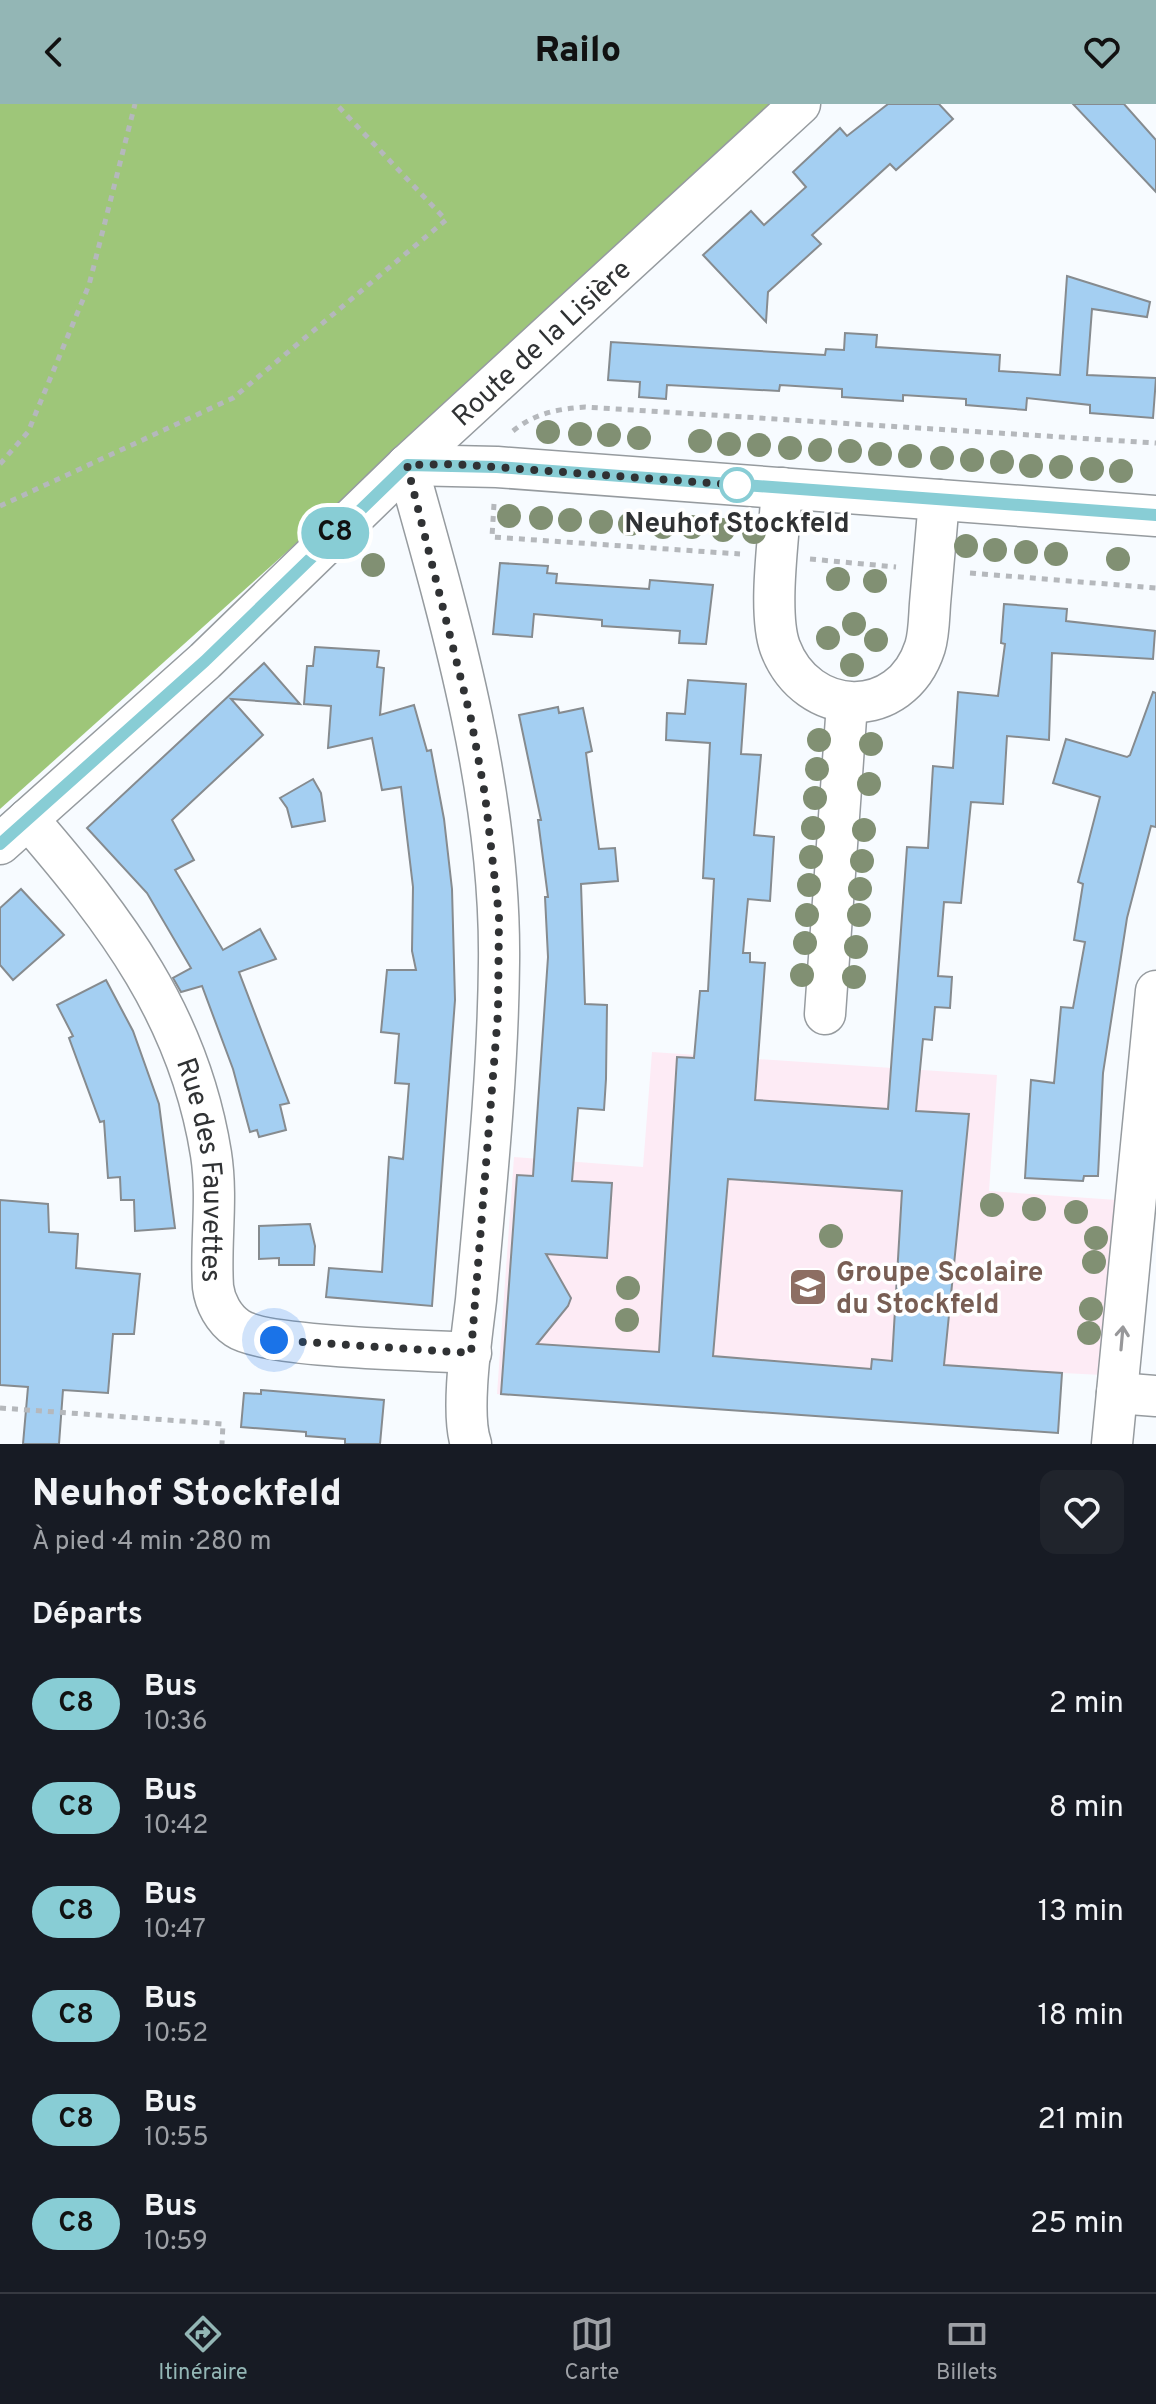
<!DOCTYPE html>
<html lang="fr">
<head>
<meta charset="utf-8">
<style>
  body { margin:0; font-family:Overpass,sans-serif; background:#20242c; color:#f1f3f6; height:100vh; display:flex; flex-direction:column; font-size:30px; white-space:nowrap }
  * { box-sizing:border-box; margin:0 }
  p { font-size:26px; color:#9ea1a6 }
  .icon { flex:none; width:44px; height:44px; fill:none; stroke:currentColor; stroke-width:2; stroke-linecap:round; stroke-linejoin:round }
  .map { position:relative; height:1340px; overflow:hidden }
  .sheet { display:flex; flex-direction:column; background:#171b24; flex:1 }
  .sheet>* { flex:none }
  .badge { padding:0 16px; border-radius:26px; font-size:28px; line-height:52px }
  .you { position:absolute; width:40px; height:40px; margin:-20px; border:6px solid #fff; border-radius:50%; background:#1a73e8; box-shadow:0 0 0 12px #1a73e833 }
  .map>.badge { position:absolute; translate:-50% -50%; box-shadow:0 0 0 4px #fff }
  h2 { padding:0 32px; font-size:30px; line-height:72px }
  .round { display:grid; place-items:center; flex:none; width:84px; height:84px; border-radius:16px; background:#20242c }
  .overview { display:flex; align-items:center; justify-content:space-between; height:136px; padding:0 32px }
  h1 { font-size:38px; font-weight:800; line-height:60px }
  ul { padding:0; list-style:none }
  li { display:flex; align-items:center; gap:24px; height:104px; padding:0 32px }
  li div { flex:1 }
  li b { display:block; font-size:30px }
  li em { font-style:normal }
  li .badge { min-width:88px; font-weight:700; text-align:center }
  header { display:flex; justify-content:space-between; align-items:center; height:104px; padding:0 32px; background:#93b6b5; color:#111; font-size:36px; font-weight:800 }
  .tab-bar { display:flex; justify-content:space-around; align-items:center; height:112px; border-top:2px solid #363941; background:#171b24; font-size:22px; color:#9ea1a6 }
  .tab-bar a { display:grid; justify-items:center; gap:4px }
  .tab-bar .on { color:#93b6b5 }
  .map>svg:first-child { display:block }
  .education { fill:#fdebf5 }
  .forest { fill:#9ec679 }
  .building { fill:#a4cff2; stroke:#868b8f; stroke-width:2; fill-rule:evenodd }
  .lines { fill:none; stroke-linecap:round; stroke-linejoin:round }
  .street-casing { stroke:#969b9f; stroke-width:43 }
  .path { stroke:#b5b8bc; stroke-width:5; stroke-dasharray:6 6; stroke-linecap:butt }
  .street { stroke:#fff; stroke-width:40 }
  .tree { fill:#819073 }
  .oneway { stroke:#98989a }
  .line-casing { stroke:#fff; stroke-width:18 }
  .line { stroke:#88cdd5; stroke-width:12 }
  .walk { stroke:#303234; stroke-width:8; stroke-dasharray:0 14.4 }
  .stop-dot { fill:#fff; stroke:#88cdd5; stroke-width:4 }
  .labels { text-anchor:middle; stroke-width:7; stroke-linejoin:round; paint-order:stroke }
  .street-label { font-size:28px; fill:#303234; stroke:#fff }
  .stop-label { font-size:28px; font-weight:bold; fill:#303234; stroke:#fff }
  .education-label { font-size:28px; font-weight:bold; fill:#785e54; stroke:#fff; text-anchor:start }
</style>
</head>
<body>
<header><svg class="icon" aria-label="back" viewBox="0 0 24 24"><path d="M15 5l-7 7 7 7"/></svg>Railo<svg class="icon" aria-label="heart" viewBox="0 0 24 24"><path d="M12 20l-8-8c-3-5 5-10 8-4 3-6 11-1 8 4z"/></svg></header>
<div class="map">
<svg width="1156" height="1340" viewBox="0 0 1156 1340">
  <rect width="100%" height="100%" fill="#f7fbff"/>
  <path class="education" d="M652,948L997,971L989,1087L1117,1096L1103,1271L1062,1269L1058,1329L497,1290L514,1053L643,1063Z"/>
  <path class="forest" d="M0,0H774L347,394L0,705Z"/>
  <g class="building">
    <path d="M888,0H939L953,15L896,66L890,60L812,131L821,140L768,188L766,218L703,151L751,107L764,121L806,83L793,68L840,24L847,32Z"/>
    <path d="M1073,0H1124L1156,36V88Z"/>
    <path d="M1067,172L1150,198L1147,213L1092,205L1087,271L1156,274L1153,314L1090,309V301L1027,294L1026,306L966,301V295L903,291V297L842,293V285L780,281L779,287L667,281L666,295L639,293L640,278L608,276L611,238L825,251L826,245L844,246L845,229L877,231L876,243L1000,251L999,267L1060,271Z"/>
    <path d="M500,459L548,462L547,469L557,470L556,479L649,485L650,476L713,481L706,540L679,539L680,527L602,522V516L534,510L532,533L493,530Z"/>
    <path d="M1004,500L1067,505L1066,517L1155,527L1153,555L1052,549L1049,636L1007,632L1003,700L971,698L961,799L944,798L938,872L952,873L950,904L935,903L932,936L923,935L916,1007L969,1010L944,1261L1062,1269L1058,1329L501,1290L517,1071L533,1072L548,853L545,793H548L538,716H541L519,611L558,603L559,609L583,604L592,647L586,649L599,745L615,744L618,777L581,780L585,900L607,901L606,975L604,1006L578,1004L572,1077L612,1079L607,1154L546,1150L571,1194L568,1202L537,1240L659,1248L677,953L694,954L700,887H708L714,775L703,774L710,639L666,636L667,609L685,610L688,576L746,580L741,650L761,651L754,731L774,733L770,797L748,795L743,849H750V858L765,859L755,996L888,1005L907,743L928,744L933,662L953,664L958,588L998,592L1005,540L1001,539ZM728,1075L902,1087L892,1257L872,1255L871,1265L713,1252Z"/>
    <path d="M315,543L379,547L377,563L384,564L380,611L414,601L427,647L431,646L444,715L452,785L455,896L432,1202L326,1193L329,1164L382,1168L389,1053L403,1055L409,980L395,979L399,930L381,928L387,866H416L412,847L413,783L401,683L382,686L372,634L328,644L331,602L304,600L307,562H313Z"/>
    <path d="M264,559L300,600L231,595L263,631L172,716L194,756L175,766L223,846L260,825L276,855L239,868L289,999L280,1001L286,1026L259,1033L257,1026L250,1028L233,965L202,882L181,888L173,874L191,864L147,789L87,724Z"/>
    <path d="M1153,588L1156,589V723L1151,722L1127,814L1103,969L1098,1072H1084L1083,1077L1025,1074L1031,976L1054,979L1061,903L1073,904L1085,838L1074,836L1083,780L1078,778L1100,693L1053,679L1066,635L1127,653L1130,651Z"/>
    <path d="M313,675L321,689L325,717L292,723L287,704L280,694Z"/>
    <path d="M21,785L64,831L13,876L0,861V804Z"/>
    <path d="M106,876L133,927L159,1000L175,1124L135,1127L134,1096H121L120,1073L108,1074L104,1017L100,1018L69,934L73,932L57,901Z"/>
    <path d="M0,1096L48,1100L49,1128L78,1130L76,1164L140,1170L134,1230H113L108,1289L63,1286L59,1340H23L28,1283L0,1281Z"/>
    <path d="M310,1120L315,1142L314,1161H279V1154L259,1155V1122Z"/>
    <path d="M261,1286L384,1296L380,1340H345V1335L306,1332V1328L241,1323L244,1289L261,1290Z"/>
  </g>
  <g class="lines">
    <g class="street-casing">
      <g id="street">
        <path d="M407,361C452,521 501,691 499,858C498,971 486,1084 476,1196C472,1231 460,1309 471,1340"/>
        <path d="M407,361L497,363L1156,412"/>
        <path d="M782,384C780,424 767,507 780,543C807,615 901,618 925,543C929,530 929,514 930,500C933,465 936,431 939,396"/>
        <path id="s1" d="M28,715C116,817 189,912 211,1050C218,1095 210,1139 213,1183C215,1199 224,1215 237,1224C266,1244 426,1246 471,1249"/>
        <path id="s2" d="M0,740L205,557L407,361L800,0"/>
        <path d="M825,910L847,600"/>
        <path d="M1117,1289L1156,1292"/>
        <path d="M1112,1340L1156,887"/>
      </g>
    </g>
    <g class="path">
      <path d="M513,327C535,309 558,305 585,303L1156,339"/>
      <path d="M0,360L28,328L89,181L135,0"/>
      <path d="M494,400L492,433L740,450"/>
      <path d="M0,402L233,294L446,116L336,0"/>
      <path d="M810,455L896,463"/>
      <path d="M970,469L1156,484"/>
      <path d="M0,1304L223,1320L222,1340"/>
    </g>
    <use href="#street" class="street"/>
  </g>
  <g class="tree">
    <circle cx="548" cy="328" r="12"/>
    <circle cx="580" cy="330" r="12"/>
    <circle cx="609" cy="331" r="12"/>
    <circle cx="639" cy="334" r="12"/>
    <circle cx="700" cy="337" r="12"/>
    <circle cx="729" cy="340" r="12"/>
    <circle cx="759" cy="341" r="12"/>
    <circle cx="790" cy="344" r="12"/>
    <circle cx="820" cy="346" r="12"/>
    <circle cx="850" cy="347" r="12"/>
    <circle cx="880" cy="350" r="12"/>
    <circle cx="910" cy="352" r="12"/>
    <circle cx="942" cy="354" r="12"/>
    <circle cx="972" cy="356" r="12"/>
    <circle cx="1002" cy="358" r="12"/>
    <circle cx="1031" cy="362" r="12"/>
    <circle cx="1061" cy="363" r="12"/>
    <circle cx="1092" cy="365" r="12"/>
    <circle cx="1121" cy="367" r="12"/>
    <circle cx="509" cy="412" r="12"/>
    <circle cx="541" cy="414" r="12"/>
    <circle cx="570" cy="416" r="12"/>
    <circle cx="601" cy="418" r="12"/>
    <circle cx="630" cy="420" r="12"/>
    <circle cx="663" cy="423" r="12"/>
    <circle cx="692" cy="423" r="12"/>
    <circle cx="723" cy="426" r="12"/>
    <circle cx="754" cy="428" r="12"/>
    <circle cx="966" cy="442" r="12"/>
    <circle cx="995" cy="446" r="12"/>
    <circle cx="1026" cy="448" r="12"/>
    <circle cx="1056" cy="450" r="12"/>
    <circle cx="1118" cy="455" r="12"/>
    <circle cx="373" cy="461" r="12"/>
    <circle cx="838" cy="475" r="12"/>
    <circle cx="875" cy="477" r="12"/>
    <circle cx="854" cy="520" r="12"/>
    <circle cx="828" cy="534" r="12"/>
    <circle cx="876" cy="536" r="12"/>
    <circle cx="852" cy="561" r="12"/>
    <circle cx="819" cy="636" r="12"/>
    <circle cx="871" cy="640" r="12"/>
    <circle cx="817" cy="665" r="12"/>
    <circle cx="869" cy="680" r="12"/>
    <circle cx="815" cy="694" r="12"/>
    <circle cx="813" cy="724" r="12"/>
    <circle cx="864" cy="726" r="12"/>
    <circle cx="811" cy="753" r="12"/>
    <circle cx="862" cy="757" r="12"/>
    <circle cx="809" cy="781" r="12"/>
    <circle cx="860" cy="785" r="12"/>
    <circle cx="807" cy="811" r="12"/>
    <circle cx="859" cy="811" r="12"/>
    <circle cx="805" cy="839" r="12"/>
    <circle cx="856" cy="843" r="12"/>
    <circle cx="802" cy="871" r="12"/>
    <circle cx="854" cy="873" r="12"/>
    <circle cx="992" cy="1101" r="12"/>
    <circle cx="1034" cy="1105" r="12"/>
    <circle cx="1076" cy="1108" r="12"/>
    <circle cx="831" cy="1132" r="12"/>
    <circle cx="1096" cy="1134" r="12"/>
    <circle cx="1094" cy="1158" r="12"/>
    <circle cx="628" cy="1184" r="12"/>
    <circle cx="1091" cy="1205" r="12"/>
    <circle cx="627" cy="1216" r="12"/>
    <circle cx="1089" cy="1229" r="12"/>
  </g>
  <defs><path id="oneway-shaft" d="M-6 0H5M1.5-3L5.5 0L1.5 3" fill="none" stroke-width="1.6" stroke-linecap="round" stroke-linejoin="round" transform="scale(2)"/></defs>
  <use class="oneway" href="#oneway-shaft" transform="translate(1122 1234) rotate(-85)"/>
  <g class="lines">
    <g class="line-casing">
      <path id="line" d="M0,740L205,557L407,361L497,363L1156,411"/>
    </g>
    <use href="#line" class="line"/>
    <path class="walk" d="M274,1236L471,1249L498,909L499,812L485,691L471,615L407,361L454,360L737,381"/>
  </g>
  <defs>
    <g id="school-square" transform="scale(2)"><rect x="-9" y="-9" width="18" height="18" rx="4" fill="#8d6e63" stroke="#fff"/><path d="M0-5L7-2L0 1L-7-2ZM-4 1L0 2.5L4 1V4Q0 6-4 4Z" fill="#fff"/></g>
  </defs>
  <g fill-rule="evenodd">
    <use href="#school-square" x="808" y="1183"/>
  </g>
  <circle class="stop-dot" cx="737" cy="381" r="16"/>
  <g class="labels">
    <g class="street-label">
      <text dy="10" stroke="none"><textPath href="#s2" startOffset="738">Route de la Lisière</textPath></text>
      <text dy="10" stroke="none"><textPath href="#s1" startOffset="402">Rue des Fauvettes</textPath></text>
    </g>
    <g class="stop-label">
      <text x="737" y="428">Neuhof Stockfeld</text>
    </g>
    <g class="education-label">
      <text x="836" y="1177">Groupe Scolaire<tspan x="836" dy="32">du Stockfeld</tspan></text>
    </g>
  </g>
</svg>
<div class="you" style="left:274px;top:1236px"></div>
<b class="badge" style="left:335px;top:429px;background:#88cdd5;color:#111">C8</b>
</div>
<section class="sheet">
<div class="overview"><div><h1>Neuhof Stockfeld</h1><p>À pied · 4 min · 280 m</p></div><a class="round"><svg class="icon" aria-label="heart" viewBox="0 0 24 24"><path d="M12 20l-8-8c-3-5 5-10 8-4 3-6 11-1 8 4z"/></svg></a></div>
<h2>Départs</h2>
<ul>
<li><span class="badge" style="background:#88cdd5;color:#111">C8</span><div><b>Bus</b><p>10:36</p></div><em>2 min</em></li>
<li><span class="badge" style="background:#88cdd5;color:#111">C8</span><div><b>Bus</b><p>10:42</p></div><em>8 min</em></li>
<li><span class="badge" style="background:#88cdd5;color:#111">C8</span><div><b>Bus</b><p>10:47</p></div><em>13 min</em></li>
<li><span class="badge" style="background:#88cdd5;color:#111">C8</span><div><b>Bus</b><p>10:52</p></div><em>18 min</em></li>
<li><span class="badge" style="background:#88cdd5;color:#111">C8</span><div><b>Bus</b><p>10:55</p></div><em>21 min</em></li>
<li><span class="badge" style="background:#88cdd5;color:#111">C8</span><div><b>Bus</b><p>10:59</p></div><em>25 min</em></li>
</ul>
</section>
<nav class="tab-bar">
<a class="on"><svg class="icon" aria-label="directions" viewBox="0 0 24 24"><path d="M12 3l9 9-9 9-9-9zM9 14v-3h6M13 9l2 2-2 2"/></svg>Itinéraire</a>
<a><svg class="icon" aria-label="map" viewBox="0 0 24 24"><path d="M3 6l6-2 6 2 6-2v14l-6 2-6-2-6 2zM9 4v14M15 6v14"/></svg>Carte</a>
<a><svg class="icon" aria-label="tickets" viewBox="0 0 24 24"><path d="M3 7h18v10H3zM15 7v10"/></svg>Billets</a>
</nav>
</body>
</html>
